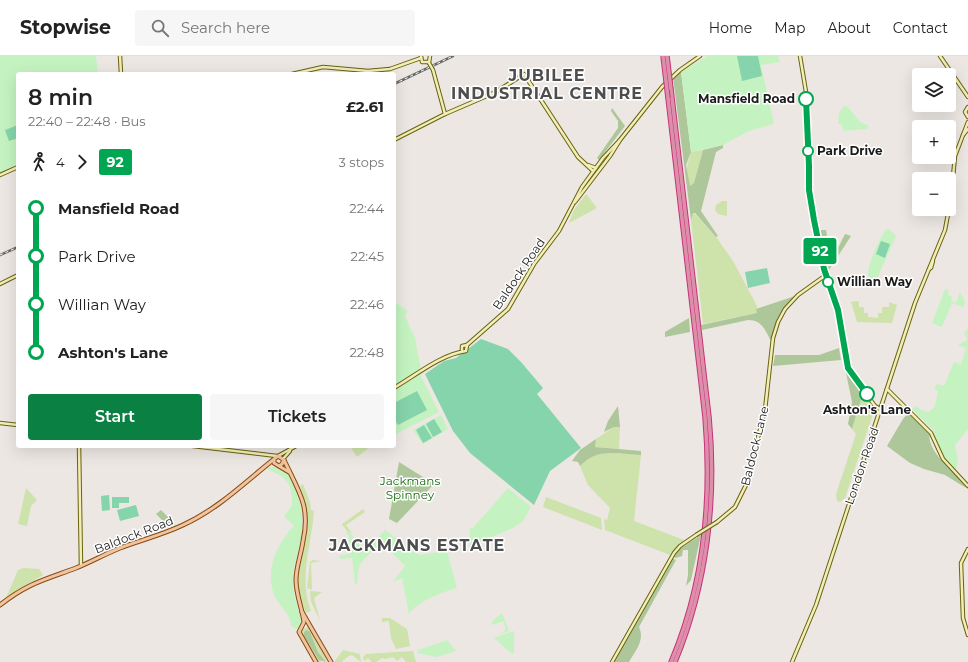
<!DOCTYPE html>
<html lang="en">
<head>
<meta charset="utf-8">
<style>
  body { margin:0; font-family:Montserrat,sans-serif; background:#f6f6f6; color:#222; height:100vh; display:flex; flex-direction:column; font-size:15px; white-space:nowrap }
  * { box-sizing:border-box; margin:0 }
  p { font-size:13px; color:#767676 }
  .icon { flex:none; width:22px; height:22px; fill:none; stroke:currentColor; stroke-width:2; stroke-linecap:round; stroke-linejoin:round }
  .map { position:relative; flex:1; overflow:hidden }
  .drawer { position:absolute; left:16px; top:16px; width:380px; height:376px; display:flex; flex-direction:column; background:#fff; border-radius:4px; box-shadow:0 4px 16px #0002 }
  .drawer>* { flex:none }
  .badge { padding:0 8px; border-radius:3px; font-size:14px; line-height:26px }
  .buttons { position:absolute; left:912px; top:12px; display:grid; gap:8px }
  .buttons a { display:grid; place-items:center; width:44px; height:44px; border-radius:4px; background:#fff; box-shadow:0 4px 16px #0002; font-size:20px }
  .map>.badge { position:absolute; translate:-50% -50%; box-shadow:0 0 0 2px #fff }
  .legs { display:flex; align-items:center; gap:6px; height:44px; padding:0 12px; font-size:13px }
  .legs p { margin-inline-start:auto }
  .headline { display:flex; align-items:center; justify-content:space-between; height:68px; padding:0 12px }
  h1 { font-size:22px; font-weight:600; line-height:30px }
  .action { display:flex; gap:8px; margin-top:auto; padding:8px 12px }
  .action a { flex:1; height:46px; border-radius:4px; background:#0b8043; color:#fff; font-size:16px; font-weight:600; line-height:46px; text-align:center }
  .action a+a { background:#f6f6f6; color:#222 }
  ul { padding:0 12px; list-style:none }
  li { display:flex; align-items:center; gap:14px; height:48px; font-size:15px }
  li i { display:grid; place-items:center; width:6px; height:100%; margin:0 5px; background:currentColor }
  li i::after { content:''; width:10px; height:10px; margin:-5px; border:3px solid; border-radius:50%; background:#fff }
  li p { margin-inline-start:auto }
  li:first-child i { background:linear-gradient(#0000 50%,currentColor 0) }
  li:last-child i { background:linear-gradient(currentColor 50%,#0000 0) }
  header { display:flex; align-items:center; gap:24px; box-sizing:border-box; height:56px; padding:0 20px; background:#fff; border-bottom:1px solid #e0e0e0 }
  header strong { font-size:19px }
  nav { display:flex; gap:22px; margin-inline-start:auto; font-size:14px }
  .search { width:280px; height:36px; background:#f6f6f6; display:flex; align-items:center; gap:10px; box-sizing:border-box; padding:0 14px; border-radius:4px; color:#767676; font-size:15px }
  .map>svg:first-child { display:block }
  .grass { fill:#cee2ab }
  .forest { fill:#aec79a }
  .park { fill:#c4f3c1 }
  .pitch { fill:#86d4ab }
  .lines { fill:none; stroke-linecap:round; stroke-linejoin:round }
  .secondary-casing { stroke:#66630e; stroke-width:4.5 }
  .primary-casing { stroke:#854c0e; stroke-width:5 }
  .highway-casing { stroke:#c5337a; stroke-width:5.5 }
  .secondary { stroke:#f2edb9; stroke-width:2.5 }
  .primary { stroke:#f2c3a0; stroke-width:3 }
  .highway { stroke:#dd8fa9; stroke-width:3.5 }
  .rail-casing { stroke:#696969; stroke-width:2.5 }
  .rail { stroke:#fff; stroke-width:1; stroke-dasharray:3; stroke-linecap:butt }
  .secondary-bridge-casing { stroke:#66630e; stroke-width:4.5; stroke-linecap:butt }
  .highway-bridge-casing { stroke:#c5337a; stroke-width:5.5; stroke-linecap:butt }
  .secondary-bridge { stroke:#f2edb9; stroke-width:2.5 }
  .highway-bridge { stroke:#dd8fa9; stroke-width:3.5 }
  .line-1-casing { stroke:#fff; stroke-width:9 }
  .line-1 { stroke:#00a651; stroke-width:6 }
  .stop-1-dot { fill:#fff; stroke:#00a651; stroke-width:2 }
  .labels { text-anchor:middle; stroke-width:3; stroke-linejoin:round; paint-order:stroke }
  .stop-label { font-size:12px; font-weight:bold; fill:#1b1b1b; stroke:#fff; text-anchor:start }
  .street-label { font-size:12px; fill:#1b1b1b; stroke:#fff }
  .park-label { font-size:12px; fill:#1a6d15; stroke:#fff }
  .district-label { font-size:16px; font-weight:bold; letter-spacing:1px; fill:#4e4e4e; stroke:#fff }
</style>
</head>
<body>
<header>
<strong>Stopwise</strong>
<div class="search"><svg class="icon" aria-label="search" viewBox="0 0 24 24"><circle cx="10" cy="10" r="6"/><path d="M15 15l6 6"/></svg>Search here</div>
<nav><a>Home</a><a>Map</a><a>About</a><a>Contact</a></nav>
</header>
<div class="map">
<svg width="968" height="606" viewBox="0 0 968 606">
  <rect width="100%" height="100%" fill="#ece7e2"/>
  <g class="grass">
    <path d="M703,94L694,127L691,131C683,121 688,107 691,96Z"/>
    <path d="M586,138L597,152L569,167L574,154Z"/>
    <path d="M722,145H727V160L718,158L715,154L716,149Z"/>
    <path d="M693,156L716,181L733,205L757,250V257L703,268L691,164Z"/>
    <path d="M857,245L859,246V251H864V257H868V261L878,262V257H882V251H889V246L897,249L892,267L857,266L851,246Z"/>
    <path d="M863,337L874,355L845,442L840,446L837,445L836,438L856,378L852,373Z"/>
    <path d="M614,371H620L619,393L595,391L596,383Z"/>
    <path d="M350,390H371L357,401Z"/>
    <path d="M600,396L641,399L634,465L684,484L670,499L605,474L604,463L607,464L610,452L588,429L580,410L588,401Z"/>
    <path d="M303,428L310,446L311,454L314,455C312,488 298,522 311,555L306,557C288,520 307,502 307,466C307,454 304,442 300,430Z"/>
    <path d="M26,432L37,444L31,450L27,470L18,468Z"/>
    <path d="M546,441L601,462L602,474L543,451Z"/>
    <path d="M363,453L365,456L346,469L351,476L349,478L342,468Z"/>
    <path d="M313,504L321,505L311,507L312,534L307,532L310,506Z"/>
    <path d="M24,512L39,513L43,519L6,542L18,514Z"/>
    <path d="M310,535L322,536L314,542L320,565L311,546Z"/>
    <path d="M382,562H390L407,573L410,590L396,593L391,582L389,565L382,566Z"/>
    <path d="M308,571L312,574L327,606C317,600 318,587 307,582L321,606H318L300,580L301,574Z"/>
    <path d="M343,594L360,598L361,606L352,599L347,601L342,606H334Z"/>
    <path d="M413,595L416,606H406L402,601L397,605L393,601L385,603L382,602L376,606H372L368,602L364,605L363,601L366,598Z"/>
  </g>
  <g class="forest">
    <path d="M681,16L691,96L686,109L690,130L694,127L703,94L723,89V92L716,96L701,155L718,180L716,181L695,157H693L691,164L673,21Z"/>
    <path d="M612,52L625,70L599,104L597,102L618,72V65L611,55Z"/>
    <path d="M818,174H826L827,179L822,185L834,192L839,190L845,178L851,180L829,214L825,207Z"/>
    <path d="M795,240C783,252 774,267 771,285C765,274 762,264 748,264L702,274L701,269L757,257L756,253Z"/>
    <path d="M689,262L690,276L665,281V276Z"/>
    <path d="M839,292L841,304L773,310L775,299H819Z"/>
    <path d="M845,312L863,337L852,373L848,368L852,346Z"/>
    <path d="M618,350L620,371H614L604,376L608,365Z"/>
    <path d="M909,356L929,376C930,379 929,382 930,385C935,404 957,416 966,432L945,419L924,413L910,407L887,390L903,363Z"/>
    <path d="M596,383L595,391L641,395V399C616,398 598,391 580,410L578,406L572,405L580,394Z"/>
    <path d="M399,406L434,428L397,467L389,463Z"/>
    <path d="M161,454L175,468V470L169,471L156,458Z"/>
    <path d="M701,479L691,524L686,530L688,519V494H683L682,500L676,502L673,501L681,492Z"/>
    <path d="M672,502L676,504L639,571C645,584 636,594 629,606H614Z"/>
    <path d="M307,574L310,576L318,596L326,606L319,604L304,580V576Z"/>
  </g>
  <g class="park">
    <path d="M0,0H96L98,18H18V108L0,117Z"/>
    <path d="M707,0H778L780,6L761,9L774,68L749,75L723,89L691,96L681,16Z"/>
    <path d="M844,50L848,51L860,66L869,70L866,73L844,75L841,68H838L839,57Z"/>
    <path d="M889,173L896,180L876,225L871,227H869C864,212 878,188 885,174Z"/>
    <path d="M945,233L949,235L948,239L952,241L951,245L956,247L960,236L965,246L963,251L952,247L942,271L932,267Z"/>
    <path d="M394,246L407,254L405,260L415,282L421,314L394,332Z"/>
    <path d="M968,272V373L955,389L958,404L956,414L943,399L933,374L912,353L916,350L921,354L929,356L935,350L938,335L934,332L937,328L944,330L954,306L961,308L966,292L958,289L967,284L964,277Z"/>
    <path d="M420,318L439,356L396,378L394,374V335Z"/>
    <path d="M441,359L448,373L423,388L413,374Z"/>
    <path d="M269,411C283,410 289,417 294,429C303,449 305,471 299,492C297,501 294,509 293,519C292,535 297,549 302,564V568L297,573L291,570C292,562 283,553 278,546C262,520 275,490 294,470L284,460L292,450C293,427 286,421 267,413Z"/>
    <path d="M508,432L531,451L523,465L513,472L469,491L470,471L472,473Z"/>
    <path d="M348,474L362,493L369,489L370,491L385,474L419,499L447,495L457,532C441,537 419,544 409,558L402,522L393,526L405,510L384,489C376,491 361,504 359,512C357,517 358,523 357,528H355L352,502L340,503L339,500L351,497L349,480L346,477Z"/>
    <path d="M502,557L509,575L498,579L506,574L503,565L493,569L491,566Z"/>
    <path d="M514,575V597H511L494,582Z"/>
    <path d="M447,584L456,595L437,601L417,597L418,594Z"/>
  </g>
  <g class="pitch">
    <path d="M737,0H758L762,20L742,25Z"/>
    <path d="M18,69V82L9,85L5,74Z"/>
    <path d="M881,185L890,188L885,202L876,198Z"/>
    <path d="M767,212L770,227L748,232L745,216Z"/>
    <path d="M481,283L508,293L521,306L543,332L537,338L581,392L550,415L534,449L470,397L453,375L425,318L444,305L456,302Z"/>
    <path d="M417,335L427,354L398,369L394,363V347Z"/>
    <path d="M434,363L442,376L433,381L426,368Z"/>
    <path d="M424,369L432,382L423,387L416,374Z"/>
    <path d="M109,439L110,454L102,455L101,440Z"/>
    <path d="M112,441H129V447H119V452H112Z"/>
    <path d="M136,449L139,460L120,465L117,454Z"/>
  </g>
  <g class="lines">
    <g class="secondary-casing">
      <g id="secondary">
        <path d="M120,0L121,18"/>
        <path d="M421,0L422,6H429"/>
        <path d="M800,0L806,36L809,140L824,213L838,253L848,313L875,350L880,353"/>
        <path d="M940,0L968,41"/>
        <path d="M429,7L430,0"/>
        <path d="M433,14L445,58"/>
        <path d="M292,18L323,11L368,15L390,13L421,2"/>
        <path d="M968,51L965,56L968,61"/>
        <path d="M963,79L968,73"/>
        <path d="M394,84L445,58L496,36L524,18L578,101L593,115"/>
        <path d="M588,109L596,112"/>
        <path d="M0,119L18,111"/>
        <path d="M575,146L610,100L620,84"/>
        <path d="M929,213L931,212L933,205"/>
        <path d="M0,228L18,219"/>
        <path d="M467,289L508,253L534,208L559,175L582,131L603,102L620,84L662,31L680,14L700,0"/>
        <path d="M462,294V290L467,289"/>
        <path d="M394,332C416,319 442,298 466,295L467,289"/>
        <path d="M887,333L931,377L943,403L968,430"/>
        <path d="M0,367L18,369"/>
        <path d="M79,390L81,510"/>
        <path d="M193,390L277,400"/>
        <path d="M278,400L296,390"/>
        <path d="M283,403L290,395"/>
        <path d="M717,466L735,451L746,429L765,354L773,282L778,266L785,253L798,239L826,219"/>
        <path d="M968,493L961,507L963,562L968,579"/>
        <path d="M612,606L674,497L680,490L696,479"/>
        <path d="M792,606L816,549L915,247L945,174L951,142L955,100L968,66"/>
      </g>
    </g>
    <g class="primary-casing">
      <g id="primary">
        <path d="M284,404C298,434 311,450 303,485C301,499 296,511 296,524C296,539 302,552 304,566L299,576L316,606"/>
        <path d="M279,410L282,408L284,404L278,400L274,403V407L289,416"/>
        <path d="M0,549C28,527 44,524 76,512C91,506 105,498 120,492C141,484 162,479 183,469C218,453 244,427 273,404"/>
        <path d="M302,556L331,606"/>
      </g>
    </g>
    <g class="highway-casing">
      <g id="highway">
        <path d="M671,33L709,361C717,443 707,529 675,606"/>
        <path d="M668,42L705,361C712,444 704,529 671,606"/>
      </g>
    </g>
    <use href="#secondary" class="secondary"/>
    <use href="#primary" class="primary"/>
    <use href="#highway" class="highway"/>
    <g class="rail-casing">
      <g id="rail">
        <path d="M394,28L453,0"/>
        <path d="M0,199L18,191"/>
      </g>
    </g>
    <use href="#rail" class="rail"/>
    <g class="secondary-bridge-casing">
      <g id="secondary-bridge">
        <path d="M429,7L433,14"/>
        <path d="M696,479L717,466"/>
      </g>
    </g>
    <g class="highway-bridge-casing">
      <g id="highway-bridge">
        <path d="M663,0L668,42"/>
        <path d="M667,0L671,33"/>
      </g>
    </g>
    <use href="#secondary-bridge" class="secondary-bridge"/>
    <use href="#highway-bridge" class="highway-bridge"/>
  </g>
  <g class="lines">
    <g class="line-1-casing">
      <path id="line-1" d="M806,43L809,110V134L814,164L824,213L838,254L848,312L867,338"/>
    </g>
    <use href="#line-1" class="line-1"/>
  </g>
  <g class="stop-1-dot">
    <circle cx="806" cy="43" r="7"/>
    <circle cx="808" cy="95" r="5"/>
    <circle cx="828" cy="226" r="5"/>
    <circle cx="867" cy="338" r="7"/>
  </g>
  <g class="labels">
    <g class="stop-label">
      <text x="795" y="47" text-anchor="end">Mansfield Road</text>
      <text x="817" y="99">Park Drive</text>
      <text x="837" y="230">Willian Way</text>
      <text x="867" y="358" text-anchor="middle">Ashton's Lane</text>
    </g>
    <g class="street-label">
      <text transform="translate(519 218) rotate(-56)" y="4">Baldock Road</text>
      <text transform="translate(755 390) rotate(-76)" y="4">Baldock Lane</text>
      <text transform="translate(862 410) rotate(-71)" y="4">London Road</text>
      <text transform="translate(134 479) rotate(-21)" y="4">Baldock Road</text>
    </g>
    <g class="park-label">
      <text x="410" y="429">Jackmans<tspan x="410" dy="14">Spinney</tspan></text>
    </g>
    <g class="district-label">
      <text x="547" y="25">JUBILEE<tspan x="547" dy="18">INDUSTRIAL CENTRE</tspan></text>
      <text x="417" y="495">JACKMANS ESTATE</text>
    </g>
  </g>
</svg>
<div class="buttons">
<a><svg class="icon" aria-label="layers" viewBox="0 0 24 24"><path d="M12 4l9 5-9 5-9-5zM3 14l9 5 9-5"/></svg></a>
<a>+</a>
<a>−</a>
</div>
<b class="badge" style="left:820px;top:195px;background:#00a651;color:#fff">92</b>
<section class="drawer">
<div class="headline"><div><h1>8 min</h1><p>22:40 – 22:48 · Bus</p></div><b>£2.61</b></div>
<div class="legs"><svg class="icon" aria-label="walk" viewBox="0 0 24 24"><circle cx="13" cy="4" r="2"/><path d="M13 8l-2 6 4 7M11 14l-3 7M7 12l3-4h3l4 4"/></svg>4<svg class="icon" aria-label="forward" viewBox="0 0 24 24"><path d="M9 5l7 7-7 7"/></svg><b class="badge" style="background:#00a651;color:#fff">92</b><p>3 stops</p></div>
<ul>
<li><i style="color:#00a651"></i><b>Mansfield Road</b><p>22:44</p></li>
<li><i style="color:#00a651"></i><span>Park Drive</span><p>22:45</p></li>
<li><i style="color:#00a651"></i><span>Willian Way</span><p>22:46</p></li>
<li><i style="color:#00a651"></i><b>Ashton's Lane</b><p>22:48</p></li>
</ul>
<div class="action"><a>Start</a><a>Tickets</a></div>
</section>
</div>
</body>
</html>
